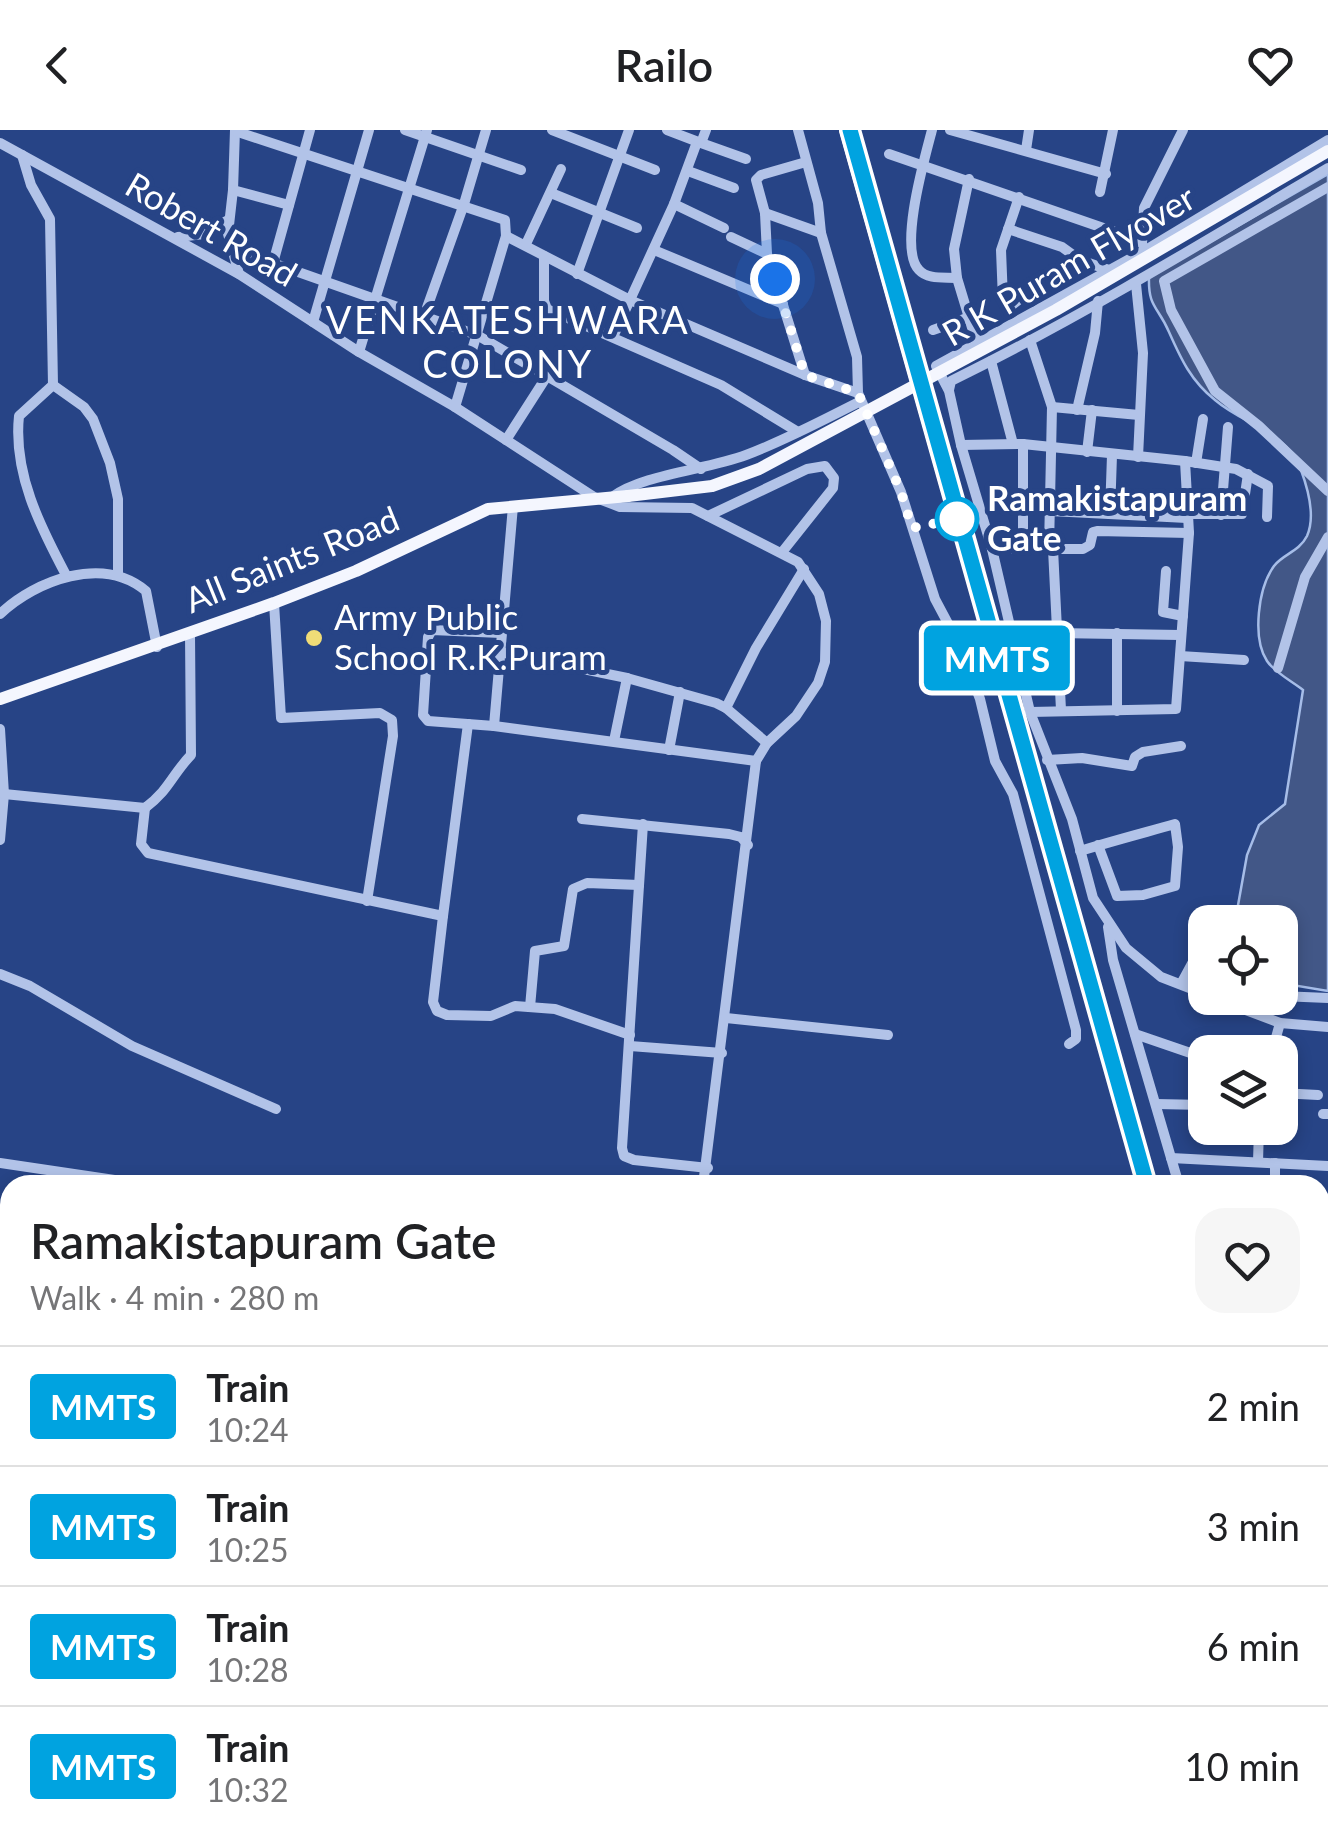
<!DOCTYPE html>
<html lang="en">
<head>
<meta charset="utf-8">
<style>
  body { margin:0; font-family:Lato,sans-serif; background:#f6f6f6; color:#202124; height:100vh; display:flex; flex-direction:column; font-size:38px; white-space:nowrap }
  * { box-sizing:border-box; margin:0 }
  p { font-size:32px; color:#757577 }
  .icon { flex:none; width:55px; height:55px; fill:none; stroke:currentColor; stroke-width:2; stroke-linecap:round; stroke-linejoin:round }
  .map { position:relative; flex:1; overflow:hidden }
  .details { position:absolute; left:0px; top:1045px; width:1330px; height:670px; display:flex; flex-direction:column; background:#fff; border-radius:30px 30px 0 0; box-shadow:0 5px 15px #0003 }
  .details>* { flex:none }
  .badge { padding:0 20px; border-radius:8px; font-size:35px; line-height:65px }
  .fabs { position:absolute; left:1188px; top:775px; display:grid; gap:20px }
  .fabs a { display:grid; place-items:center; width:110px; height:110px; border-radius:20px; background:#fff; box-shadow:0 5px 15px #0003; font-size:50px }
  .you { position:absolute; width:50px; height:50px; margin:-25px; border:8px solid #fff; border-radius:50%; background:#1a73e8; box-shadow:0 0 0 15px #1a73e833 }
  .map>.badge { position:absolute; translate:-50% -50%; box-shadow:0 0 0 5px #fff }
  .round { display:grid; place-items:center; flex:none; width:105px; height:105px; border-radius:30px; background:#f6f6f6 }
  .head { display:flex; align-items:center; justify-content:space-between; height:170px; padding:0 30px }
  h1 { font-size:48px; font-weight:600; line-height:75px }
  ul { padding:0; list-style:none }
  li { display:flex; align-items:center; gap:30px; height:120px; padding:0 30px; border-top:2px solid #e0e0e0 }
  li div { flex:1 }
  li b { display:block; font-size:38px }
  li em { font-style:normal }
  li .badge { min-width:110px; font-weight:700; text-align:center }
  header { display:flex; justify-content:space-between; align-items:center; height:130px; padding:0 30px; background:#fff; font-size:45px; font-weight:600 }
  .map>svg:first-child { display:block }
  .water { fill:#425787; stroke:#a6bde8; stroke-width:2.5 }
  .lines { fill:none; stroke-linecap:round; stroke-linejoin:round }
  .minor { stroke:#b2c3e8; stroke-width:10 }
  .major { stroke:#f4f6fe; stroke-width:12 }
  .rail-casing { stroke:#fff; stroke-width:6 }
  .rail { stroke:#274486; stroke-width:2.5; stroke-dasharray:8; stroke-linecap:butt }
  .major-bridge { stroke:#f4f6fe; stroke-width:12 }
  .line-casing { stroke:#fff; stroke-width:22 }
  .line { stroke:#00a3e0; stroke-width:15 }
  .walk { stroke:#fff; stroke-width:10; stroke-dasharray:0 18 }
  .stop-dot { fill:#fff; stroke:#00a3e0; stroke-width:5 }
  .poi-dot { fill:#f0dc77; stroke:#274486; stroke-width:4 }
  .labels { text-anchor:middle; stroke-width:10; stroke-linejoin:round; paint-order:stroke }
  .street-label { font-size:35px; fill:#fff; stroke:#274486 }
  .stop-label { font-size:35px; font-weight:bold; fill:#fff; stroke:#274486; text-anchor:start }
  .poi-label { font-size:35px; fill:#fff; stroke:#274486; text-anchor:start }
  .neighbourhood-label { font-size:38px; letter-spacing:2.5px; fill:#fff; stroke:#274486 }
</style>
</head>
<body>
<header><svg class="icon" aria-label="back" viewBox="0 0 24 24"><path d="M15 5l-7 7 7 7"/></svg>Railo<svg class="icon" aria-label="heart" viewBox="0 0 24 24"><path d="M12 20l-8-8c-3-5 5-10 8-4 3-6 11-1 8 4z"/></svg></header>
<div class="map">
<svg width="1328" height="1715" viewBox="0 0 1328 1715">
  <rect width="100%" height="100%" fill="#274486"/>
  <path class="water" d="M1328,44V861L1280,853V792H1235L1247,725L1259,695L1285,674L1303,560C1293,552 1274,542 1267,531C1252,508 1258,458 1274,436C1283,424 1299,422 1307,406C1316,386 1308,359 1301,340C1287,301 1244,295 1215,270C1191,251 1181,229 1169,202C1158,176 1148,178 1149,147Z"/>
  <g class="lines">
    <g class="minor">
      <path d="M235,0L233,60L228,104L239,144"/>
      <path d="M405,0L521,40"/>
      <path d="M552,0L655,40"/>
      <path d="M667,0L701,13L706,0"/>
      <path d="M798,0L818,73L821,103L857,227L858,263L901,362L935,469L960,516L980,569L995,631L1013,664L1076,900V909L1069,914"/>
      <path d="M932,0C925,27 898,119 919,140C928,150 944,147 957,148"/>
      <path d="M950,0L1106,44"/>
      <path d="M235,1L505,90L506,106L455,277"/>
      <path d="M0,13L239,144L359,222L455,277L594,367L620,377L692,378L798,432L819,464L826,491L825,532L818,553L796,586L767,613L756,631L703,1055"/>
      <path d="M701,13L746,29"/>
      <path d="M1026,20L1029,0"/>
      <path d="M889,24L1141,111"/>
      <path d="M22,25L31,55L50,89L53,255L84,277L93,289L110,333L118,369V446"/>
      <path d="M688,41L734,58"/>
      <path d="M969,49L954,119L957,148L977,214"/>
      <path d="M1328,57L1164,151L1171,180L1215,261L1259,296L1328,361"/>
      <path d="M233,60L289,75"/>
      <path d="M1100,62L1113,0"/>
      <path d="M551,63L637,98"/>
      <path d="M1019,67L1001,120L1003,170L1012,175L1034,158"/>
      <path d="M674,74L724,98"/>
      <path d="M765,83L821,103"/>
      <path d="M1008,99L1062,117L1080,130L1109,140"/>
      <path d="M506,106L630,170L805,245L858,263"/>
      <path d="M178,107L204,104L228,90"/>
      <path d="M731,107L767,124"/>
      <path d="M526,114L561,39"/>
      <path d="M1142,114L1144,78L1183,0"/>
      <path d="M230,118L477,205L673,320L701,339"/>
      <path d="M654,120L783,174"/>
      <path d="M544,126V171L547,179L721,255L798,302"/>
      <path d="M273,133L310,0"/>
      <path d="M577,144L629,0"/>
      <path d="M1136,154L1143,223L1138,327"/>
      <path d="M424,186L464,74L486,0"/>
      <path d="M313,192L369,0"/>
      <path d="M933,200L967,188"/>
      <path d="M613,207L674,74L697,12"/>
      <path d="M1030,210L1052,277L1049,418"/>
      <path d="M359,222L427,0"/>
      <path d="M991,231L1013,314"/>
      <path d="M805,245L767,124L765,83L756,50L761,45L806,32"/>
      <path d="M53,255L19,286C13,343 40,396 66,445"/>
      <path d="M949,260L951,251C1081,187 1204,112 1328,38"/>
      <path d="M1052,277L1139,285"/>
      <path d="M1077,280L1095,203L1098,171"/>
      <path d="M506,310L547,246"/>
      <path d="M961,315L1023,314L1185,331L1236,339L1268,356L1267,387"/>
      <path d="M1087,322L1092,280"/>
      <path d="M1196,333L1203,289"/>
      <path d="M612,367C643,344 706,340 746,325C786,310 823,290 861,271"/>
      <path d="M1022,372L1050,374"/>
      <path d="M1050,381L1187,388"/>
      <path d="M1110,384L1112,325"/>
      <path d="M1187,384H1242L1248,344"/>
      <path d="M1221,385L1228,297"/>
      <path d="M708,386L807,339L825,336L834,348L833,358L783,421"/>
      <path d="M992,419H1083L1090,415L1093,402L1097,401L1189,403"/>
      <path d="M1023,419V314"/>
      <path d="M1053,419L1061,580"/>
      <path d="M1166,441L1163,482L1183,486"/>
      <path d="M274,473L281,588L380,583L392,590L393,606L367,771"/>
      <path d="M0,484C36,450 103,425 146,461L157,517"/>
      <path d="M501,503L432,500L428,507L423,585L428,591L494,596L756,631"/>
      <path d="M1055,503L1180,505"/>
      <path d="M500,522L627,548L716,573L726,578L767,613"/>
      <path d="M1180,526L1244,530"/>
      <path d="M1278,538L1305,447L1328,407"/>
      <path d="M726,578L756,518L804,439"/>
      <path d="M1117,581V503"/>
      <path d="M1030,582L1176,579L1189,403L1185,331"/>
      <path d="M494,596L513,376"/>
      <path d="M0,599L4,664L0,710"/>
      <path d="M614,611L627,548"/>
      <path d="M669,620L680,562"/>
      <path d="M1047,630L1082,628L1132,636L1135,627L1143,622L1181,616"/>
      <path d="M4,664L145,678C170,659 171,646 191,625L190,504"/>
      <path d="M145,678L141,714L148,723L443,786L468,594"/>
      <path d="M582,689L729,704L741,707L748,715"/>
      <path d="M643,694L622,1018L624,1026L634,1030L708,1038"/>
      <path d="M1080,721C1112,711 1143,703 1175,694L1178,717L1175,756L1143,765L1117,766L1098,715"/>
      <path d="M443,786L433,872L437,881L447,885L491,886L515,876L555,879L630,905"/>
      <path d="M1108,797L1113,830L1179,1055"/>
      <path d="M0,844L30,856L132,916L276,979"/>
      <path d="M1181,854L1194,830L1198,829L1205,833"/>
      <path d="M1205,864L1161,847L1126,818L1093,768L1072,689L1030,582L992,419L961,315L949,261L936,236L1144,121L1328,10"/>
      <path d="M1280,866L1328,868"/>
      <path d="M1214,868L1280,893L1328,897"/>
      <path d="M530,877L535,821L564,816L573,759L587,753L639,755"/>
      <path d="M726,888L888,905"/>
      <path d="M1135,904L1205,928"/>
      <path d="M630,916L722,923"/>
      <path d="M1272,922L1280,893"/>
      <path d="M1280,963L1318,965"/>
      <path d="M1156,974L1205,975"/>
      <path d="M1323,984H1328"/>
      <path d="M1171,1028L1328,1036"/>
      <path d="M1258,1032L1259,998"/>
      <path d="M0,1033L148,1055"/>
      <path d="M1275,1033V1055"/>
      <path d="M1320,1085L1328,1086"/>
      <path d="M0,1095L10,1108"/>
      <path d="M1327,1112L1328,1140"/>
      <path d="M0,1189L10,1200"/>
      <path d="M1320,1208H1328"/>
      <path d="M0,1251L10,1242"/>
      <path d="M1320,1255L1328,1254"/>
      <path d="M1320,1300H1328"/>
      <path d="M0,1345L10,1337"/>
      <path d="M1320,1345L1328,1344"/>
      <path d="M1320,1397H1328"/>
      <path d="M0,1424L10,1423"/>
      <path d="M1320,1521L1328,1520"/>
      <path d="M1327,1552L1328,1555"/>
      <path d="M0,1574H10"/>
      <path d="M0,1621H10"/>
      <path d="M516,1715L534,1705"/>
      <path d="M584,1715L586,1705"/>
    </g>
    <path class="major" d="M0,569L274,473L356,441L488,379L628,366"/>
    <g class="rail-casing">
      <g id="rail">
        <path d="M842,0L1140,1055"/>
        <path d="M1320,1669L1328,1697"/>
      </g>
    </g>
    <use href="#rail" class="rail"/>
    <path class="major-bridge" d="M628,366L712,356L759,339L1056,180L1328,21"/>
  </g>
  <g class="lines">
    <g class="line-casing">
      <path id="line" d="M850,0L1147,1055"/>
    </g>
    <use href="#line" class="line"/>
    <path class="walk" d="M775,149L805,245L858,263L901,362L912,398L957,389"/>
  </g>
  <circle class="stop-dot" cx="957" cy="389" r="20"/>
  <circle class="poi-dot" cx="314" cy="508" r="10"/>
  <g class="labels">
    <g class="street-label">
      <text transform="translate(211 100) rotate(30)" y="12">Robert Road</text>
      <text transform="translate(1069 136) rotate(-30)" y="12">R K Puram Flyover</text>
      <text transform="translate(292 430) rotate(-22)" y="12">All Saints Road</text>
    </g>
    <g class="stop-label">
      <text x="987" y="381">Ramakistapuram<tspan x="987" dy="40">Gate</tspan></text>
    </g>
    <g class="poi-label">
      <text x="334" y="500">Army Public<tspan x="334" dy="40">School R.K.Puram</tspan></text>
    </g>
    <g class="neighbourhood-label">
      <text x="508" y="204">VENKATESHWARA<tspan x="508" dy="44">COLONY</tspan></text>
    </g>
  </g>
</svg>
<div class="fabs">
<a><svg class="icon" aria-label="locate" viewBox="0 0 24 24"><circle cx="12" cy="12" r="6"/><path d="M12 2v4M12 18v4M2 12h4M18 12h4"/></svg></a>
<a><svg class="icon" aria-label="layers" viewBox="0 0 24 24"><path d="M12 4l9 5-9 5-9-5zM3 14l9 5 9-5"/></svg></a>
</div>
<div class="you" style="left:775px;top:149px"></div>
<b class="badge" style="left:997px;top:528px;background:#00a3e0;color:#fff">MMTS</b>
<section class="details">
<div class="head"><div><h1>Ramakistapuram Gate</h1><p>Walk · 4 min · 280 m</p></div><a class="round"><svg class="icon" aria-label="heart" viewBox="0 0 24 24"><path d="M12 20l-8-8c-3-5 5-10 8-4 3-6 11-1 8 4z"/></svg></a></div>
<ul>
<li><span class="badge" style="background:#00a3e0;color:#fff">MMTS</span><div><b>Train</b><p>10:24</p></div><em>2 min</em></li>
<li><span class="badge" style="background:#00a3e0;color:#fff">MMTS</span><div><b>Train</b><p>10:25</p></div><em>3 min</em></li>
<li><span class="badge" style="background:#00a3e0;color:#fff">MMTS</span><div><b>Train</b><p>10:28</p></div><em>6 min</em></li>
<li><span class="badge" style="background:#00a3e0;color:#fff">MMTS</span><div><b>Train</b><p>10:32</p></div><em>10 min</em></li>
</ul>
</section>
</div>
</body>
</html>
